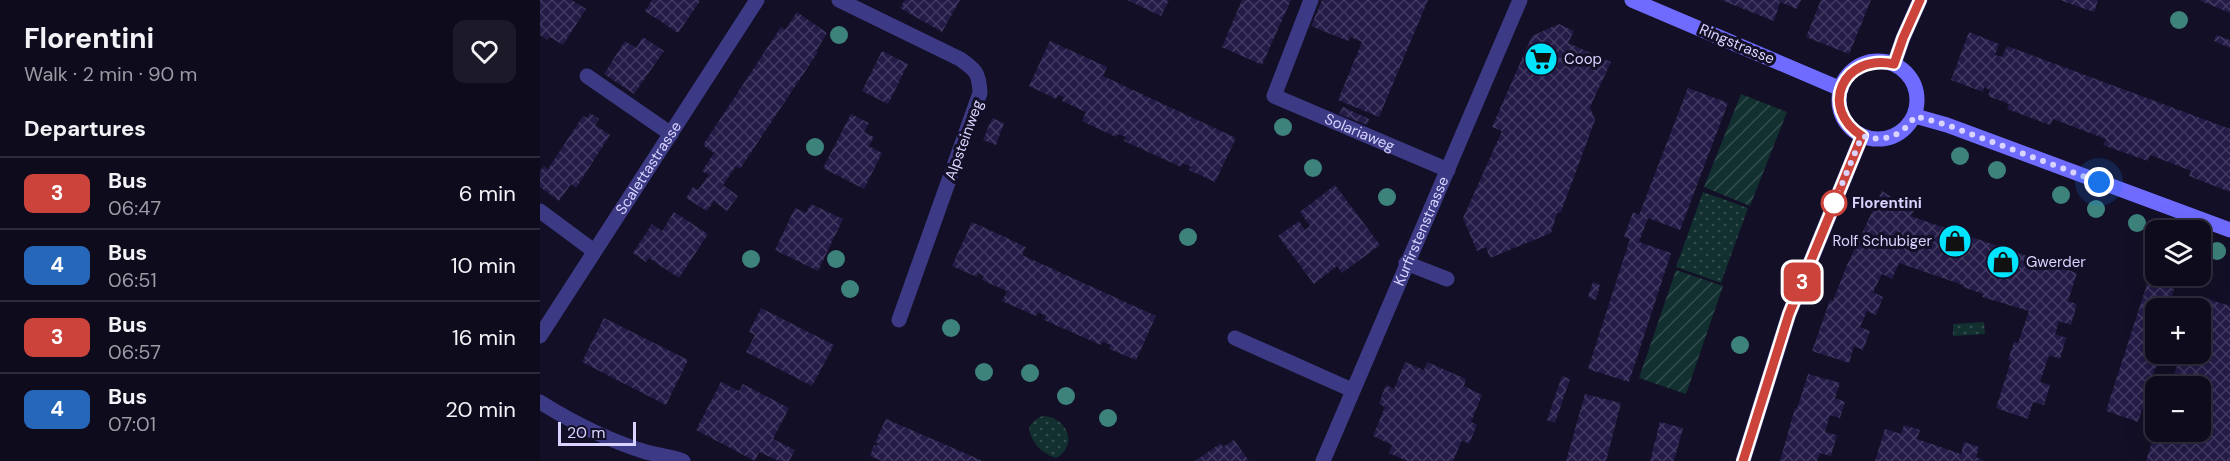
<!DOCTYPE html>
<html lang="en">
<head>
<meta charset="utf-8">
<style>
  body { margin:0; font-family:"DM Sans",sans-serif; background:#1c1929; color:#f1f3f6; height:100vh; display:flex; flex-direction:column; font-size:22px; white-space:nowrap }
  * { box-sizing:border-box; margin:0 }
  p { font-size:20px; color:#9b9ba3 }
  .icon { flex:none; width:33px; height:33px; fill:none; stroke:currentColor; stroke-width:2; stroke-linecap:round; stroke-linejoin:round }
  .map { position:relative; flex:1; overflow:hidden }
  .side { display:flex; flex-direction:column; background:#0e0b1c; width:540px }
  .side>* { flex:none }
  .badge { padding:0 12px; border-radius:9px; font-size:21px; line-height:39px }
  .buttons { position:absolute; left:1605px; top:220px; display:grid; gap:12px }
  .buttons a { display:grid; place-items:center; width:66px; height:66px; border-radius:12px; background:#0e0b1c; box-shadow:0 6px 24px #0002,0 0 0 2px #2e2b3b; font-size:30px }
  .scale { position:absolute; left:18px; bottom:15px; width:78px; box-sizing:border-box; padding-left:6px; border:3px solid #d9d4ff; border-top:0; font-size:16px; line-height:21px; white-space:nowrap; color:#d9d4ff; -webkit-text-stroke:4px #130f26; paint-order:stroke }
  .you { position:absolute; width:30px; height:30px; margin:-15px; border:4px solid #fff; border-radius:50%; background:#1a73e8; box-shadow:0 0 0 9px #1a73e833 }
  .map>.badge { position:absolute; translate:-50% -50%; box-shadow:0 0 0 3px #fff }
  h2 { padding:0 24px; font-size:22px; line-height:54px }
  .round { display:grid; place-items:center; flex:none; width:63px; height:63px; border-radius:12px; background:#1c1929 }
  .head { display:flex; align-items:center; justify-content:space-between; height:102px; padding:0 24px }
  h1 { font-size:28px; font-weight:700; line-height:45px }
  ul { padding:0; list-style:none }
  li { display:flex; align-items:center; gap:18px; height:72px; padding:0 24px; border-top:2px solid #2e2b3b }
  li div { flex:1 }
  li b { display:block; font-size:22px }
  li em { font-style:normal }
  li .badge { min-width:66px; font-weight:700; text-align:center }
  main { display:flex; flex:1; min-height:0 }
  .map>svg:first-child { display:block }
  .park { fill:url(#park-dots) }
  .garden { fill:url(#garden-furrows) }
  .building { fill:url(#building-cross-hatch) }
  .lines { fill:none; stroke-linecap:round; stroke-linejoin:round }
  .lane { stroke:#3d3a85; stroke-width:15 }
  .street { stroke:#3d3a85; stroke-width:15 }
  .secondary { stroke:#6f6bff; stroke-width:15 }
  .tree { fill:#3d827b }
  .line-casing { stroke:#fff; stroke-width:14 }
  .line { stroke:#cc433c; stroke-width:9 }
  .walk { stroke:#d9d4ff; stroke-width:6; stroke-dasharray:0 10.8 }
  .stop-dot { fill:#fff; stroke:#cc433c; stroke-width:3 }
  .labels { text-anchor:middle; stroke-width:6; stroke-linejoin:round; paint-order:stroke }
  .street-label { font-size:15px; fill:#d9d4ff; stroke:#130f26 }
  .poi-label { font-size:15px; fill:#d9d4ff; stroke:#130f26; text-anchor:start }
  .stop-label { font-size:15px; font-weight:bold; fill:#d9d4ff; stroke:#130f26; text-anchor:start }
</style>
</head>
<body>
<main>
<section class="side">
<div class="head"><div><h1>Florentini</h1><p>Walk · 2 min · 90 m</p></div><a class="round"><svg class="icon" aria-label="heart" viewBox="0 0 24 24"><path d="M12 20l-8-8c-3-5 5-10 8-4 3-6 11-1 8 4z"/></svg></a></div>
<h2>Departures</h2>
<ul>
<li><span class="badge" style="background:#cc433c;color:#fff">3</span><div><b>Bus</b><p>06:47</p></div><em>6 min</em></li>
<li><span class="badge" style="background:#2767b9;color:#fff">4</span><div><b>Bus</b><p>06:51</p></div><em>10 min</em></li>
<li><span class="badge" style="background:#cc433c;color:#fff">3</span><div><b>Bus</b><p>06:57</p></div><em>16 min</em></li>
<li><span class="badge" style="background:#2767b9;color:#fff">4</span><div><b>Bus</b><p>07:01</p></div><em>20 min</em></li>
</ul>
</section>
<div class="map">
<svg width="1690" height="461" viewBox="0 0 1690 461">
  <defs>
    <pattern id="park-dots" width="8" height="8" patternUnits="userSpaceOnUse" patternTransform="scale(1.5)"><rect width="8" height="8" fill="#12302f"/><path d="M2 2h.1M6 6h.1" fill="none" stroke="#344d4e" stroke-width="1.8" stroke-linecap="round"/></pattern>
    <pattern id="garden-furrows" width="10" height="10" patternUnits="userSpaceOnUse" patternTransform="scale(1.5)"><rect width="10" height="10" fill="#12302f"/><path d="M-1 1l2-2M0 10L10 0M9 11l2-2" fill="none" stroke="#344d4e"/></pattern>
    <pattern id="building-cross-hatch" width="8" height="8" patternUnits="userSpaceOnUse" patternTransform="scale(1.5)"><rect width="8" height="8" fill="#241b47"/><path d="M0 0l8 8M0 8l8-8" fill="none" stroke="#433b63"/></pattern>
  </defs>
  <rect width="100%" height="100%" fill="#130f26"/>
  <g class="park">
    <path d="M1163,192L1208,208L1181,283L1136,267Z"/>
    <path d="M1444,322L1445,334L1413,336V324Z"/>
    <path d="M502,416C526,416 540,445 516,458C501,453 491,443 489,427L495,420Z"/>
  </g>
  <g class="garden">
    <path d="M1201,94L1247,112L1210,206L1164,187Z"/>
    <path d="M1136,270L1183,286L1146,394L1099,378Z"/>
  </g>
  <g class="building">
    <path d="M0,0H32L46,9L23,45L10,37L7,40L0,35Z"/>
    <path d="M112,0H158L160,1L138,33L105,11Z"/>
    <path d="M365,0H420L402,32L360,8Z"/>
    <path d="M587,0H629L621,16Z"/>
    <path d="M702,0H751L722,65L682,47Z"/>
    <path d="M782,0H888L839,117L798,100L822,42L810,37L808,41L771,26Z"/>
    <path d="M1181,0H1261L1257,9L1240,2L1234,21Z"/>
    <path d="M1281,0H1331L1309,54L1266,37Z"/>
    <path d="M1520,0H1558L1554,12Z"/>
    <path d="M1659,0H1690V13Z"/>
    <path d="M257,12L287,33L276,51L278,52L200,169L196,166L183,185L198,196L187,211L174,201L167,211L146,198L153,187L158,190L169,175L162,171L174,153L163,145L241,27L245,30Z"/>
    <path d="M1019,24L1034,31L1028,43L1071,62L1050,107L1055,120L1021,212L1017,213L1011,233L950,258L946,247L937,251L923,218L962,131L952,127L992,36Z"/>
    <path d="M1429,32L1459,44L1455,55L1462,57L1467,46L1690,129V192L1649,176L1651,171L1631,163L1610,155L1608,161L1563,145L1566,139L1513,119L1510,125L1467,109L1469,104L1448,96L1450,90L1444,87L1443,92L1411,80Z"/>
    <path d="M1676,35L1690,40V48L1674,41Z"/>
    <path d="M103,37L124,51L94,94L64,74L85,41L96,48Z"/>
    <path d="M510,41L567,67L563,76L696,138L675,182L649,170L651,167L643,163L641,167L584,141L586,137L578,134L576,137L542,121L546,112L522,101L524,97L518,95L516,99L489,86Z"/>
    <path d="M342,51L368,64L348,104L322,91Z"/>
    <path d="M1148,88L1188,103L1140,230L1108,218L1099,242L1131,253L1089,382L1048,369L1090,239L1084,237L1093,212L1099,215Z"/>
    <path d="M803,107L829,119L827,125L799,114Z"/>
    <path d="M50,113L59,119L55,125L70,135L36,188L31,184L19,201L0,187V171L4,166L8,169L43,116L47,118Z"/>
    <path d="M311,114L329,123L324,132L334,137L329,146L342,153L324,189L283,168Z"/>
    <path d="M452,118L464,123L456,145L443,140Z"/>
    <path d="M795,185L840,245L802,273L797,266L774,284L738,236L759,221L765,230L770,226L760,212Z"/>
    <path d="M1342,191L1374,211L1370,216L1537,273L1528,301L1537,304L1531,325L1519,321L1515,334L1526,338L1520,359L1509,355L1500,382L1510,385L1504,405L1493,402L1488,419L1456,408L1471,361L1468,360L1474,342L1478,343L1489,311L1442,297L1443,294L1423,287V285L1359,263L1352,279L1342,274L1333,292L1343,297L1336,315L1327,311L1320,327L1330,331L1323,350L1314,346L1309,363L1272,351L1290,300L1293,301L1307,265Z"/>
    <path d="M271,204L303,219L278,271L235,250L255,208L266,213Z"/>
    <path d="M134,212L168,234L139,278L109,258L106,262L93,253L112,224L122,231Z"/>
    <path d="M432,222L486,247L482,255L616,316L596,360L569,349L571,345L563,342L561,345L504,320L506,316L498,312L496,316L462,301L467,291L442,280L444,276L438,273L437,277L412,266Z"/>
    <path d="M1608,281L1634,289L1628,309H1616V354H1620L1598,422L1566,411Z"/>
    <path d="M1053,282L1060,285L1056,300L1048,297Z"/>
    <path d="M1659,296L1690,306V461H1606L1615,432H1660V387H1630L1641,354H1660V309H1655Z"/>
    <path d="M221,308L294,345L272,386L206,352L215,335L209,332Z"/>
    <path d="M64,318L148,360L126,405L42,362Z"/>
    <path d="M865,362L884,370L887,362L926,379L924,386L942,395L931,422L937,425L929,444L922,440L913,461H867L849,453L852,445L833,436L845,407L839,404L842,395L846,385L854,389Z"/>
    <path d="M1268,374L1300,383L1295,398L1305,402L1300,418L1290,415L1285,432L1297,435L1291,456L1280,453L1277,461H1240L1253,415L1255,408L1257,409Z"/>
    <path d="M1022,376L1030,379L1015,423L1007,420Z"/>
    <path d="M181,382L199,391L203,384L249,408L233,439L255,450L249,461H239L219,452L215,461L156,430Z"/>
    <path d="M1045,394L1081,403L1066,461H1026Z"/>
    <path d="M346,419L436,458L443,461H342L330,456L334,445L337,446L338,443L335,442Z"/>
    <path d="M1120,422L1143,428L1134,461H1110Z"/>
    <path d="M1364,425L1380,430L1377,439L1421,454L1424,442L1439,447L1436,457L1444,461H1335L1345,429L1361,434Z"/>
    <path d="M694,440L709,461H655L681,443L683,447Z"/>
  </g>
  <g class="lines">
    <g class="lane">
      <path id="s1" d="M771,0L734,96L908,170"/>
      <path d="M47,76L131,134"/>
      <path d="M0,211L54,251"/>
      <path d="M866,263L907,279"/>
      <path d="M695,338L812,390"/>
    </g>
    <g class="street">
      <path d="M299,0L420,59C436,70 439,73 440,93L359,320"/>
      <path d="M1354,64L1363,38L1380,0"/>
      <path id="s2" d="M0,336L217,0"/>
      <path d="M0,402C32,422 70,441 106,452C118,455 131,457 143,461"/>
      <path id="s3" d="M783,461L980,0"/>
      <path d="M1203,461L1249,314L1322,136"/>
    </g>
    <g class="secondary">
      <path d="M1092,0L1301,89"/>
      <circle cx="1338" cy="100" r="39"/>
      <path d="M1375,116L1407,125L1690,230"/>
    </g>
  </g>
  <g class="tree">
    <circle cx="1639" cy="20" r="9"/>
    <circle cx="299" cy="35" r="9"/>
    <circle cx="743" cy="127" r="9"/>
    <circle cx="275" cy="147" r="9"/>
    <circle cx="1420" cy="156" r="9"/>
    <circle cx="773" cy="168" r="9"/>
    <circle cx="1457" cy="170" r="9"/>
    <circle cx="1521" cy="195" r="9"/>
    <circle cx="847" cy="197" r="9"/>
    <circle cx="1556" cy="209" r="9"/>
    <circle cx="1597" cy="223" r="9"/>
    <circle cx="648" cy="237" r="9"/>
    <circle cx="1677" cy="251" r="9"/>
    <circle cx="211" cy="259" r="9"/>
    <circle cx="296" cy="259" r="9"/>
    <circle cx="310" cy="289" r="9"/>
    <circle cx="411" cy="328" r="9"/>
    <circle cx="1200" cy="345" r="9"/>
    <circle cx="444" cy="372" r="9"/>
    <circle cx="490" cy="373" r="9"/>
    <circle cx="526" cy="396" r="9"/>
    <circle cx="568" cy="418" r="9"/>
  </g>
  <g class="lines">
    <g class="line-casing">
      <path id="line" d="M1203,461L1249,314L1322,136C1278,108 1303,53 1354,64L1363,38L1380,0"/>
    </g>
    <use href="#line" class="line"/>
    <path class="walk" d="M1294,203L1292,208L1322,136C1345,143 1362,136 1375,116L1407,125L1559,182"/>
  </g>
  <defs>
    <g id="supermarket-disc" transform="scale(1.725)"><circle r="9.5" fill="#00e5ff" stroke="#130f26"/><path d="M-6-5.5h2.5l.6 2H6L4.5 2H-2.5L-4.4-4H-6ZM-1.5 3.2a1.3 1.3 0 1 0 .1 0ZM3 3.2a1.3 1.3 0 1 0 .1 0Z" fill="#111"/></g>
    <g id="shop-disc" transform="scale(1.725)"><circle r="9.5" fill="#00e5ff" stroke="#130f26"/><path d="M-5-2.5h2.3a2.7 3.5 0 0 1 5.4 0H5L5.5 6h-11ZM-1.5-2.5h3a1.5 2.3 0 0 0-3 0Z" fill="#111"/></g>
  </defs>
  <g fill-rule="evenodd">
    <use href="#supermarket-disc" x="1001" y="59"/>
    <use href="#shop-disc" x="1415" y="241"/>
    <use href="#shop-disc" x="1463" y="262"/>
  </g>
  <circle class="stop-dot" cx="1294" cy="203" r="12"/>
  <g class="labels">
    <g class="street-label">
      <text transform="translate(1197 44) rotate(23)" y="5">Ringstrasse</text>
      <text dy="5" stroke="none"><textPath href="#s1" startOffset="196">Solariaweg</textPath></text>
      <text transform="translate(424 140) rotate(-70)" y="5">Alpsteinweg</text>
      <text dy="5" stroke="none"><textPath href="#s2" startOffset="200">Scalettastrasse</textPath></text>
      <text dy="5" stroke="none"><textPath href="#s3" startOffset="250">Kurfirstenstrasse</textPath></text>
    </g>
    <g class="poi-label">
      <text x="1024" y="64">Coop</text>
      <text x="1392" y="246" text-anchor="end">Rolf Schubiger</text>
      <text x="1486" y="267">Gwerder</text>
    </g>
    <g class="stop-label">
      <text x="1312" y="208">Florentini</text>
    </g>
  </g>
</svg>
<div class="buttons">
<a><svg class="icon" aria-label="layers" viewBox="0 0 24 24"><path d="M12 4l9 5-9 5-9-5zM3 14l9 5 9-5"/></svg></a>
<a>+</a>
<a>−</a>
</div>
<div class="scale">20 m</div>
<div class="you" style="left:1559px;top:182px"></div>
<b class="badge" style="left:1262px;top:282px;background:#cc433c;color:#fff">3</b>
</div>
</main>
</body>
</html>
